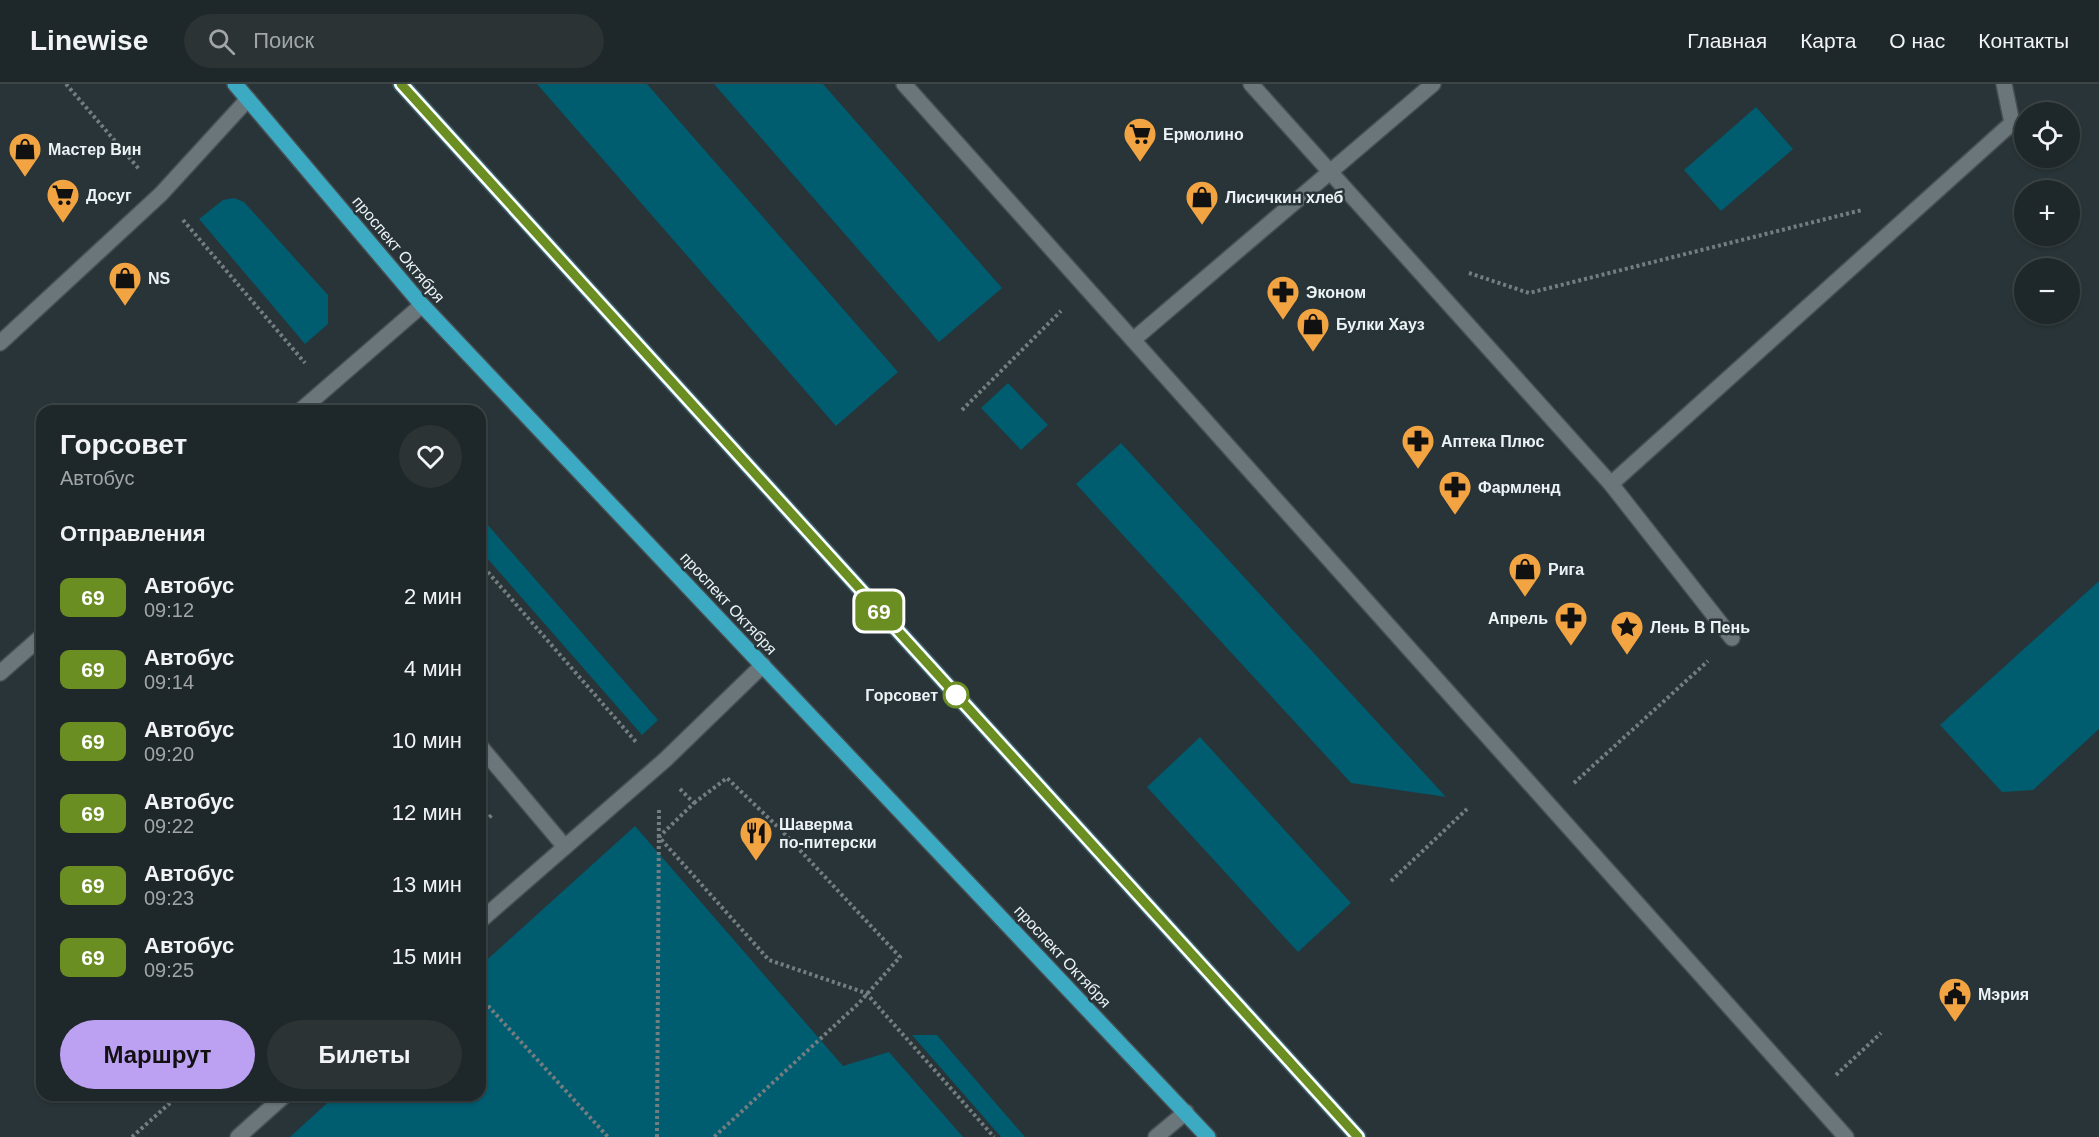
<!DOCTYPE html>
<html lang="ru">
<head>
<meta charset="utf-8">
<style>
  body { margin:0; font-family:Arial,sans-serif; background:#2b3335; color:#f1f3f6; height:100vh; display:flex; flex-direction:column; font-size:22px; white-space:nowrap }
  * { box-sizing:border-box; margin:0 }
  p { font-size:20px; color:#a1a5a8 }
  .icon { flex:none; width:33px; height:33px; fill:none; stroke:currentColor; stroke-width:2; stroke-linecap:round; stroke-linejoin:round }
  .map { position:relative; flex:1; overflow:hidden }
  .drawer { position:absolute; left:36px; top:321px; width:450px; height:696px; display:flex; flex-direction:column; background:#1e2729; border-radius:18px; box-shadow:0 2px 4px #0004,0 0 0 2px #3c4446 }
  .drawer>* { flex:none }
  .badge { padding:0 12px; border-radius:9px; font-size:21px; line-height:39px }
  .fabs { position:absolute; left:2014px; top:18px; display:grid; gap:12px }
  .fabs a { display:grid; place-items:center; width:66px; height:66px; border-radius:50%; background:#1e2729; box-shadow:0 2px 4px #0004,0 0 0 2px #3c4446; font-size:30px }
  .map>.badge { position:absolute; translate:-50% -50%; box-shadow:0 0 0 3px #fff }
  h2 { padding:0 24px; font-size:22px; line-height:54px }
  .round { display:grid; place-items:center; flex:none; width:63px; height:63px; border-radius:32px; background:#2b3335 }
  .overview { display:flex; align-items:center; justify-content:space-between; height:102px; padding:0 24px }
  h1 { font-size:28px; font-weight:700; line-height:45px }
  .action { display:flex; gap:12px; margin-top:auto; padding:12px 24px }
  .action a { flex:1; height:69px; border-radius:36px; background:#bca0f2; color:#111; font-size:24px; font-weight:700; line-height:69px; text-align:center }
  .action a+a { background:#2b3335; color:#f1f3f6 }
  ul { padding:0; list-style:none }
  li { display:flex; align-items:center; gap:18px; height:72px; padding:0 24px }
  li div { flex:1 }
  li b { display:block; font-size:22px }
  li em { font-style:normal }
  li .badge { min-width:66px; font-weight:700; text-align:center }
  header { display:flex; align-items:center; gap:36px; box-sizing:border-box; height:84px; padding:0 30px; background:#1e2729; border-bottom:2px solid #3c4446 }
  header strong { font-size:28px }
  nav { display:flex; gap:33px; margin-inline-start:auto; font-size:21px }
  .search { width:420px; height:54px; background:#2b3335; display:flex; align-items:center; gap:15px; box-sizing:border-box; padding:0 21px; border-radius:33px; color:#a1a5a8; font-size:22px }
  .map>svg:first-child { display:block }
  .green { fill:#005c6f }
  .lines { fill:none; stroke-linecap:round; stroke-linejoin:round }
  .minor-casing { stroke:#464f53; stroke-width:18 }
  .major-casing { stroke:#464f53; stroke-width:18 }
  .path { stroke:#747e81; stroke-width:4; stroke-dasharray:3 3; stroke-linecap:butt }
  .minor { stroke:#6a767a; stroke-width:15 }
  .major { stroke:#3caac2; stroke-width:15 }
  .line-casing { stroke:#fff; stroke-width:14 }
  .line { stroke:#6b8e23; stroke-width:9 }
  .stop-dot { fill:#fff; stroke:#6b8e23; stroke-width:3 }
  .labels { text-anchor:middle; stroke-width:5; stroke-linejoin:round; paint-order:stroke }
  .poi-label { font-size:16px; font-weight:bold; fill:#ecf3f6; stroke:#283437; text-anchor:start }
  .street-label { font-size:16px; fill:#ecf3f6; stroke:#283437 }
  .stop-label { font-size:16px; font-weight:bold; fill:#ecf3f6; stroke:#283437; text-anchor:end }
</style>
</head>
<body>
<header>
<strong>Linewise</strong>
<div class="search"><svg class="icon" aria-label="search" viewBox="0 0 24 24"><circle cx="10" cy="10" r="6"/><path d="M15 15l6 6"/></svg>Поиск</div>
<nav><a>Главная</a><a>Карта</a><a>О нас</a><a>Контакты</a></nav>
</header>
<div class="map">
<svg width="2099" height="1053" viewBox="0 0 2099 1053">
  <rect width="100%" height="100%" fill="#283437"/>
  <g class="green">
    <path d="M537,0H647L898,288L836,342Z"/>
    <path d="M714,0H823L1002,204L939,258Z"/>
    <path d="M1756,23L1793,65L1721,127L1684,86Z"/>
    <path d="M234,114L244,118L328,211V240L305,260L199,135L223,116Z"/>
    <path d="M1008,299L1048,341L1021,366L981,324Z"/>
    <path d="M1121,359L1446,713L1351,699L1076,400Z"/>
    <path d="M480,432L658,636L642,651L480,466Z"/>
    <path d="M2099,497V645L2033,706L2002,708L1940,641Z"/>
    <path d="M1200,653L1351,819L1298,868L1147,703Z"/>
    <path d="M635,742L843,982L889,968L963,1053H290L336,1011H480V882Z"/>
    <path d="M912,951H937L1025,1053H1001Z"/>
  </g>
  <g class="lines">
    <g class="minor-casing">
      <g id="minor">
        <path d="M904,0L1846,1053"/>
        <path d="M1251,0L1611,400L1732,554"/>
        <path d="M1133,256L1433,0"/>
        <path d="M0,259L161,110L248,15"/>
        <path d="M300,327L422,221"/>
        <path d="M1611,400L2012,39L2004,0"/>
        <path d="M0,589L42,552"/>
        <path d="M480,662L565,763"/>
        <path d="M480,837L666,675L763,581"/>
        <path d="M238,1053L285,1011"/>
        <path d="M1156,1053L1186,1028"/>
      </g>
    </g>
    <g class="major-casing">
      <g id="major">
        <path d="M235,0L422,221L1208,1053"/>
        <path d="M401,0L1358,1053"/>
      </g>
    </g>
    <g class="path">
      <path d="M66,0L139,85"/>
      <path d="M183,136L305,279"/>
      <path d="M1469,189L1529,209L1862,126"/>
      <path d="M962,326L1061,227"/>
      <path d="M480,479L636,658"/>
      <path d="M1574,699L1708,577"/>
      <path d="M680,705L694,719L659,753L769,876L866,909L994,1053"/>
      <path d="M694,719L727,694L782,747L900,873L859,919L714,1053"/>
      <path d="M480,741L493,730"/>
      <path d="M1391,797L1467,725"/>
      <path d="M480,913L608,1053"/>
      <path d="M1836,991L1881,949"/>
      <path d="M132,1053L179,1011"/>
      <path d="M657,1053L659,725"/>
    </g>
    <use href="#minor" class="minor"/>
    <use href="#major" class="major"/>
  </g>
  <g class="lines">
    <g class="line-casing">
      <path id="line" d="M401,0L1358,1053"/>
    </g>
    <use href="#line" class="line"/>
  </g>
  <defs>
    <g id="supermarket-pin" transform="scale(1.725)"><path d="M0 17L-7.5 6A9.5 9.5 0 1 1 7.5 6Z" fill="#f3a442" stroke="#283437"/><path d="M-6-5.5h2.5l.6 2H6L4.5 2H-2.5L-4.4-4H-6ZM-1.5 3.2a1.3 1.3 0 1 0 .1 0ZM3 3.2a1.3 1.3 0 1 0 .1 0Z" fill="#111"/></g>
    <g id="shop-pin" transform="scale(1.725)"><path d="M0 17L-7.5 6A9.5 9.5 0 1 1 7.5 6Z" fill="#f3a442" stroke="#283437"/><path d="M-5-2.5h2.3a2.7 3.5 0 0 1 5.4 0H5L5.5 6h-11ZM-1.5-2.5h3a1.5 2.3 0 0 0-3 0Z" fill="#111"/></g>
    <g id="pharmacy-pin" transform="scale(1.725)"><path d="M0 17L-7.5 6A9.5 9.5 0 1 1 7.5 6Z" fill="#f3a442" stroke="#283437"/><path d="M-2-6h4v4h4v4h-4v4h-4v-4h-4v-4h4Z" fill="#111"/></g>
    <g id="sight-pin" transform="scale(1.725)"><path d="M0 17L-7.5 6A9.5 9.5 0 1 1 7.5 6Z" fill="#f3a442" stroke="#283437"/><path d="M0-6L1.8-2.2L6-1.7L2.9 1.2L3.7 5.4L0 3.3L-3.7 5.4L-2.9 1.2L-6-1.7L-1.8-2.2Z" fill="#111"/></g>
    <g id="restaurant-pin" transform="scale(1.725)"><path d="M0 17L-7.5 6A9.5 9.5 0 1 1 7.5 6Z" fill="#f3a442" stroke="#283437"/><path d="M-5-6h1v4h1v-4h1v4h1v-4h1v5L-1.5 .5V6h-2V.5L-5-1ZM5-6V6H3V1.5H1.5Q1.5-4 5-6Z" fill="#111"/></g>
    <g id="civic-pin" transform="scale(1.725)"><path d="M0 17L-7.5 6A9.5 9.5 0 1 1 7.5 6Z" fill="#f3a442" stroke="#283437"/><path d="M-.6-6.5H3V-4.5H.6V-3L4-1V1h2V6H-6V1h2V-1L-.6-3ZM-1.2 2.5V6h2.4V2.5Z" fill="#111"/></g>
  </defs>
  <g fill-rule="evenodd">
    <use href="#supermarket-pin" x="1140" y="50"/>
    <use href="#shop-pin" x="25" y="65"/>
    <use href="#supermarket-pin" x="63" y="111"/>
    <use href="#shop-pin" x="1202" y="113"/>
    <use href="#shop-pin" x="125" y="194"/>
    <use href="#pharmacy-pin" x="1283" y="208"/>
    <use href="#shop-pin" x="1313" y="240"/>
    <use href="#pharmacy-pin" x="1418" y="357"/>
    <use href="#pharmacy-pin" x="1455" y="403"/>
    <use href="#shop-pin" x="1525" y="485"/>
    <use href="#pharmacy-pin" x="1571" y="534"/>
    <use href="#sight-pin" x="1627" y="543"/>
    <use href="#restaurant-pin" x="756" y="749"/>
    <use href="#civic-pin" x="1955" y="910"/>
  </g>
  <circle class="stop-dot" cx="956" cy="611" r="12"/>
  <g class="labels">
    <g class="poi-label">
      <text x="1163" y="56">Ермолино</text>
      <text x="48" y="71">Мастер Вин</text>
      <text x="86" y="117">Досуг</text>
      <text x="1225" y="119">Лисичкин хлеб</text>
      <text x="148" y="200">NS</text>
      <text x="1306" y="214">Эконом</text>
      <text x="1336" y="246">Булки Хауз</text>
      <text x="1441" y="363">Аптека Плюс</text>
      <text x="1478" y="409">Фармленд</text>
      <text x="1548" y="491">Рига</text>
      <text x="1548" y="540" text-anchor="end">Апрель</text>
      <text x="1650" y="549">Лень В Пень</text>
      <text x="779" y="746">Шаверма<tspan x="779" dy="18">по-питерски</tspan></text>
      <text x="1978" y="916">Мэрия</text>
    </g>
    <g class="street-label">
      <text transform="translate(399 165) rotate(50)" y="6">проспект Октября</text>
      <text transform="translate(729 519) rotate(47)" y="6">проспект Октября</text>
      <text transform="translate(1063 872) rotate(47)" y="6">проспект Октября</text>
    </g>
    <g class="stop-label">
      <text x="938" y="617">Горсовет</text>
    </g>
  </g>
</svg>
<div class="fabs">
<a><svg class="icon" aria-label="locate" viewBox="0 0 24 24"><circle cx="12" cy="12" r="6"/><path d="M12 2v4M12 18v4M2 12h4M18 12h4"/></svg></a>
<a>+</a>
<a>−</a>
</div>
<b class="badge" style="left:879px;top:527px;background:#6b8e23;color:#fff">69</b>
<section class="drawer">
<div class="overview"><div><h1>Горсовет</h1><p>Автобус</p></div><a class="round"><svg class="icon" aria-label="heart" viewBox="0 0 24 24"><path d="M12 20l-8-8c-3-5 5-10 8-4 3-6 11-1 8 4z"/></svg></a></div>
<h2>Отправления</h2>
<ul>
<li><span class="badge" style="background:#6b8e23;color:#fff">69</span><div><b>Автобус</b><p>09:12</p></div><em>2 мин</em></li>
<li><span class="badge" style="background:#6b8e23;color:#fff">69</span><div><b>Автобус</b><p>09:14</p></div><em>4 мин</em></li>
<li><span class="badge" style="background:#6b8e23;color:#fff">69</span><div><b>Автобус</b><p>09:20</p></div><em>10 мин</em></li>
<li><span class="badge" style="background:#6b8e23;color:#fff">69</span><div><b>Автобус</b><p>09:22</p></div><em>12 мин</em></li>
<li><span class="badge" style="background:#6b8e23;color:#fff">69</span><div><b>Автобус</b><p>09:23</p></div><em>13 мин</em></li>
<li><span class="badge" style="background:#6b8e23;color:#fff">69</span><div><b>Автобус</b><p>09:25</p></div><em>15 мин</em></li>
</ul>
<div class="action"><a>Маршрут</a><a>Билеты</a></div>
</section>
</div>
</body>
</html>
